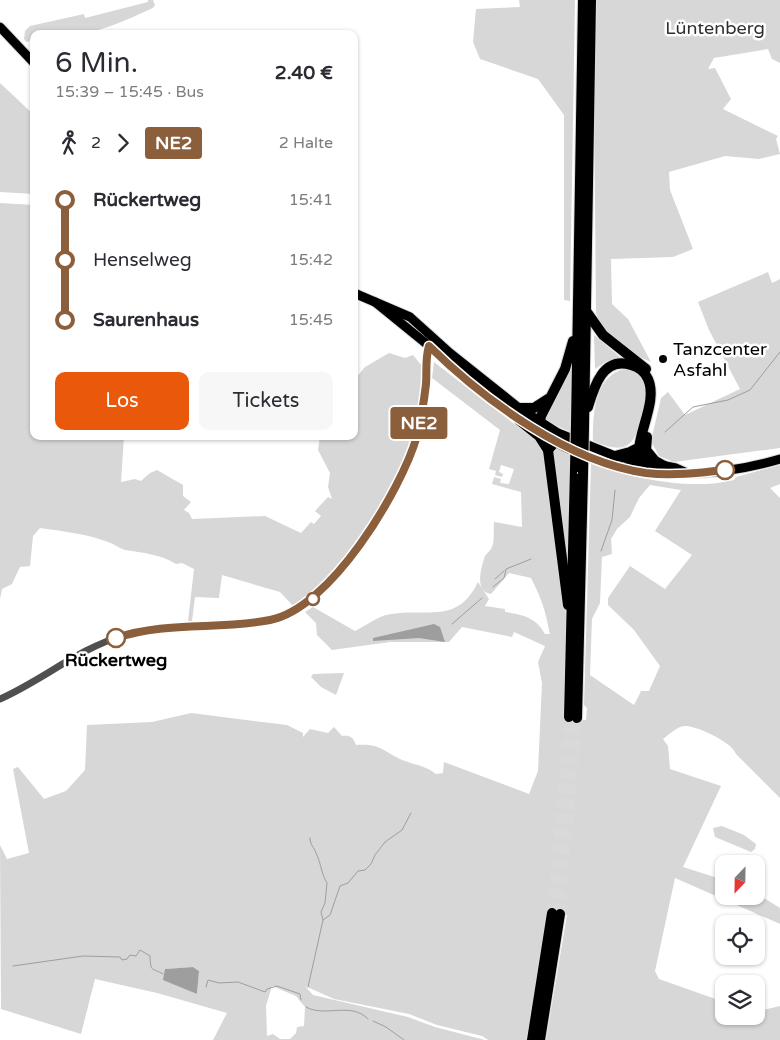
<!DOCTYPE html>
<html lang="de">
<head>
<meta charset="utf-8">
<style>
  body { margin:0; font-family:"Varela Round",sans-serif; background:#f7f7f7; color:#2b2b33; height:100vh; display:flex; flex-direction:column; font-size:19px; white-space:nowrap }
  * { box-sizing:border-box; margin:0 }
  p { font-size:16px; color:#7c7c81 }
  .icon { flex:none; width:28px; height:28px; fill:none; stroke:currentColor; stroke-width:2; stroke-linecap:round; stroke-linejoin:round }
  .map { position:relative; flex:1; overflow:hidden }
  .details { position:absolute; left:30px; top:30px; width:328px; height:410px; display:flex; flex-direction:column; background:#fff; border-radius:10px; box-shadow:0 1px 4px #0004 }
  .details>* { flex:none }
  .badge { padding:0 10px; border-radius:4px; font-size:18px; line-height:32px }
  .needle { width:32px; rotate:202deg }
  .fabs { position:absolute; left:715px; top:855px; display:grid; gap:10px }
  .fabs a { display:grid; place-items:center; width:50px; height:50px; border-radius:10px; background:#fff; box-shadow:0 1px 4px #0004; font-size:25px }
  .map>.badge { position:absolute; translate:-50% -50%; box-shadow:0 0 0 2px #fff }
  .legs { display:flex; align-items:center; gap:8px; height:55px; padding:0 25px; font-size:16px }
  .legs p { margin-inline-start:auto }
  .summary { display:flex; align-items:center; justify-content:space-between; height:85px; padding:0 25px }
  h1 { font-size:28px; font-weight:600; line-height:38px }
  .button { display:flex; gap:10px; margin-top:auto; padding:10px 25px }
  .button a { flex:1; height:58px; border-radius:10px; background:#ea580c; color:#fff; font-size:20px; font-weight:600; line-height:58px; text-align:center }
  .button a+a { background:#f7f7f7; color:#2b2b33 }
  ul { padding:0 25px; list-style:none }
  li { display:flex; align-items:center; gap:18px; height:60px; font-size:19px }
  li i { display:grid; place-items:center; width:8px; height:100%; margin:0 6px; background:currentColor }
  li i::after { content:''; width:12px; height:12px; margin:-6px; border:4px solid; border-radius:50%; background:#fff }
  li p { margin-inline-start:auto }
  li:first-child i { background:linear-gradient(#0000 50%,currentColor 0) }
  li:last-child i { background:linear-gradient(currentColor 50%,#0000 0) }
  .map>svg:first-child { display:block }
  .green { fill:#d7d7d7; fill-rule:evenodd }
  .water { fill:#9e9e9e }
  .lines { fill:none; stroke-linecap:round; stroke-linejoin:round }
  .stream { stroke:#9e9e9e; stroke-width:1 }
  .motorway-tunnel { stroke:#d9d9d9; stroke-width:10; stroke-dasharray:10 5; stroke-linecap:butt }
  .primary-casing { stroke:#dbdbdb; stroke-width:11 }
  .motorway-casing { stroke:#dbdbdb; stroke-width:12 }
  .tertiary { stroke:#505050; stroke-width:7 }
  .primary { stroke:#000; stroke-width:9 }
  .motorway { stroke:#000; stroke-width:10 }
  .motorway-bridge-casing { stroke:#dbdbdb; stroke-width:12; stroke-linecap:butt }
  .motorway-bridge { stroke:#000; stroke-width:10 }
  .line-1-casing { stroke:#fff; stroke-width:11 }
  .line-1 { stroke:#8b5e3c; stroke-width:8 }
  .poi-dot { fill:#000; stroke:#fff; stroke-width:2 }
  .stop-1-dot { fill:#fff; stroke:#8b5e3c; stroke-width:2.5 }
  .labels { text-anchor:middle; stroke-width:5; stroke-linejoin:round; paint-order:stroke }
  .park-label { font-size:18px; fill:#2e2e2e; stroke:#fff }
  .poi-label { font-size:18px; fill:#000; stroke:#fff; text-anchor:start }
  .stop-label { font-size:18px; font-weight:bold; fill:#000; stroke:#fff }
</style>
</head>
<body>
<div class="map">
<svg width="780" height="1040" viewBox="0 0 780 1040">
  <rect width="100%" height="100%" fill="#fff"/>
  <g class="green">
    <path d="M148,0H153L155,5L153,8C126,20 99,34 69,34L68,30L56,34H34V40L26,42L24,39L25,31L30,26L84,14L85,18L148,2Z"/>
    <path d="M519,0H575L570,301L564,300V115L538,79L480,59L473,42L476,9L520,7Z"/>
    <path d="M597,0H780V63L772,59L768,49L714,58L708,69L715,68L731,99L723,109L778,136L776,139L780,154L759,159L725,156L669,172L670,190L693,249L673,257L611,259L612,304L628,319L651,362L635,355L603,331L596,313L594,89Z"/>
    <path d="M0,83L34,115V194L0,192Z"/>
    <path d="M0,203L34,205V436H124L121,482L135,479L141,481L150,473L157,470L183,485V496L191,502L184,510L189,513L192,519L265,516L301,533L311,522L314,524L321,516L315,511L328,497L332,499L328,487L330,473L318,450L320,436H354L355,379L365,367L389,353L405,358L413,355L422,366C424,397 417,435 405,463C399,477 389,490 382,503C358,542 333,581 294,607L280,592L222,575L219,598L195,597L192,621H188L194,569L182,563L176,564C160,554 143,553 125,550C119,548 114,544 108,542C87,534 62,531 40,528L33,536L30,566L20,567L12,584L2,589L0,599Z"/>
    <path d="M768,272L772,283L780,279V448L674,462L659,456L651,441L661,398L668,392L685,415L740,389L709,330L698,302Z"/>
    <path d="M594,335L621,358L607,361L595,369Z"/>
    <path d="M572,356V423L570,432L547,421L545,416Z"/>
    <path d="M434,362L544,447L559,550L568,637L564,719L586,720L587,708L584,705L591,464C633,478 690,491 734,480L736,477L780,465V484L770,488L780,498V798L736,754C732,742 699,727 686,726C677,726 670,734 663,739L668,746L670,769L721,786L683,867L724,880V896H756V893L780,908V924L675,878L655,971L659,979L724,1002V1016H756V1009L763,1010L780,1006V1040H546L567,915L550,912L527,1040H488L482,1036L437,1025L409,1014L334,999L305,986L313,995L408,1017L435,1027L485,1040H213L227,1013L157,993L95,979L81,1034L1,1009L0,845L7,859L29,853L13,769L18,767L44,799L66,791L85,770L87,725L152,722L191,713L287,725L303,733V737L310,729L328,733L334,727L342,736C350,735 353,737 356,745C379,743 382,750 400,759C413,765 425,765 436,774L443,773L444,762L529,794L538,771L542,683L538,662L545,646L514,632L512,637L462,627L449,642H390L332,650L317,635L316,623L305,612L313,607L355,631C365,626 376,618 386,615C425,606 456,627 478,582L489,599L485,606L505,609V612C522,614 537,618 545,634H550C545,610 543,602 531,578L509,573L491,594C474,591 481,568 485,556C487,553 491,550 492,547C495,540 493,529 494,522L522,527L521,492L492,484L494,477L501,479L500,483L509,484L514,469L501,465L499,472L503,474L502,477L495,475L496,471L489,469L500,430L432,378ZM650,485L681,490L655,531L692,555L665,589L630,566L608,598V605L634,630L660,666L649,691H641L634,705L590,675L592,619L600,603L602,557L612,554L611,539L617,529L630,517L639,498ZM193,967L199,971L197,994L181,986L165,969ZM272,986L296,996L305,1007L304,1026L297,1027L296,1033L290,1039H280L273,1034L267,1036L266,1006Z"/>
    <path d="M626,369C652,375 647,396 642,416C634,447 626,455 593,441C592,416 595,373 626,369Z"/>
    <path d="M556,447L570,455V582L552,453Z"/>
    <path d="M344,673L336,695L321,687L311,677L313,674Z"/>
    <path d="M722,826L744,835L756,844L755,849L751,852L715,837L713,828Z"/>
  </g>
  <g class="water">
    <path d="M434,624L440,627L445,642L419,638L373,641V638Z"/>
    <path d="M193,967L199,971L197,994L163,980L165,969Z"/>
  </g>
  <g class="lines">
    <g class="stream">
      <path d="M665,432L693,407L728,400L750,390L780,352"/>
      <path d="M601,551L612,520L615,490"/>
      <path d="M495,579L504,571"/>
      <path d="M493,587L504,578L506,569L531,559"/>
      <path d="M452,624L482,598"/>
      <path d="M310,838C310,845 314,847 316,853C321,863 321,873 327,883L325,903L321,912L323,920"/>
      <path d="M13,966L83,956L120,957L122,960L127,959L130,955L136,956L140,950L150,956C151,973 151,967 163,974"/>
      <path d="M206,987L208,980L219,983L238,982L265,992L267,989L277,986L300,994L301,1000"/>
      <path d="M308,987L323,920L330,915L340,886L348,883L358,871L365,870L371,864L375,855L385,842L402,830L411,813"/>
      <path d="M306,1007C325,1018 351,1001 368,1019"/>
      <path d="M373,1021L386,1027L404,1040"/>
    </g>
    <g class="motorway-tunnel">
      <path d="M552,913L569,717"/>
      <path d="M560,914L577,718"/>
    </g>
    <g class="primary-casing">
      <g id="primary">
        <path d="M0,27L34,63"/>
        <path d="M354,293L410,317L450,353L519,408L558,433L615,456L676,468L685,472"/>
        <path d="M375,302L524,423"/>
        <path d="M537,431C610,480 698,483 780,459"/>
      </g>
    </g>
    <g class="motorway-casing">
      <g id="motorway">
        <path d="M586,311L603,335L646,369"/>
        <path d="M588,407C594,387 603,356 631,365C638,367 645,372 648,379C661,408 622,452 648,473"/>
        <path d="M519,408H534L548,399"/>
        <path d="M519,420L539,436L548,450L568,605"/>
        <path d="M576,424L583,0"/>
        <path d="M584,428L591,0"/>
        <path d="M542,434L539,427L541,416L565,369L573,341"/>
        <path d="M647,437L646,450L655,461L666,467"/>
        <path d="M548,450L558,439L569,438"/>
        <path d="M615,456L630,452L640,447"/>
        <path d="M623,468L634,466L642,459"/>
        <path d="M569,717L575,468"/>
        <path d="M577,718L583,474"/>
        <path d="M532,1040L552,913"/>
        <path d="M540,1040L560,914"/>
      </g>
    </g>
    <path class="tertiary" d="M0,699C43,680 79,648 125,635C166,623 207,628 249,624C314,617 348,566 379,513C389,496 401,480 409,461C419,438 424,409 426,384C427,370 424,356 430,343"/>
    <use href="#primary" class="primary"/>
    <use href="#motorway" class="motorway"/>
    <g class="motorway-bridge-casing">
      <g id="motorway-bridge">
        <path d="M575,468L576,424"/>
        <path d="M583,474L584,428"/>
      </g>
    </g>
    <use href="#motorway-bridge" class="motorway-bridge"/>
  </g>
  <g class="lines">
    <g class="line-1-casing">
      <path id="line-1" d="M116,638C166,621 219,630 270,620C330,609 401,491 417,436C421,420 424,401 426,384C427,371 425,359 429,346C484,400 568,462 646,473C672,476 699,473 725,470"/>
    </g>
    <use href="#line-1" class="line-1"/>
  </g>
  <circle class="poi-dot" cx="663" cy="359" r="5"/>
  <g class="stop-1-dot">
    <circle cx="725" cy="470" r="9"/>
    <circle cx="313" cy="599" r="6"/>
    <circle cx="116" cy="638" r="9"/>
  </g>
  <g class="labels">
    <g class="park-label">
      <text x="715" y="34">Lüntenberg</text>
    </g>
    <g class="poi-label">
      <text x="673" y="355">Tanzcenter<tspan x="673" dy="21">Asfahl</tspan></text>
    </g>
    <g class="stop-label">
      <text x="116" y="666">Rückertweg</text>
    </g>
  </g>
</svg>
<div class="fabs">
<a><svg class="needle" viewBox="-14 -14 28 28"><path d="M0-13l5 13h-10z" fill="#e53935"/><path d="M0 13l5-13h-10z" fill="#7c7c81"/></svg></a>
<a><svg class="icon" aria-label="locate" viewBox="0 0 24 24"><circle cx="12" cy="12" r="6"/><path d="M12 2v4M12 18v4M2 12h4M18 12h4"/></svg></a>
<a><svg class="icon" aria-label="layers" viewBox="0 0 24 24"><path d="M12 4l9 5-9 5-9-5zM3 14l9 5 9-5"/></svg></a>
</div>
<b class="badge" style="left:419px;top:423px;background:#8b5e3c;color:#fff">NE2</b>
<section class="details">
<div class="summary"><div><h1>6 Min.</h1><p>15:39 – 15:45 · Bus</p></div><b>2.40 €</b></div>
<div class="legs"><svg class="icon" aria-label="walk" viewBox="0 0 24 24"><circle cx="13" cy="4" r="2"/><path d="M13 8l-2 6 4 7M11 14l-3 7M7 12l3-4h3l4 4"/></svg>2<svg class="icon" aria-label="forward" viewBox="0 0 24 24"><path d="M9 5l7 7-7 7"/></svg><b class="badge" style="background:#8b5e3c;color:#fff">NE2</b><p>2 Halte</p></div>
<ul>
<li><i style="color:#8b5e3c"></i><b>Rückertweg</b><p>15:41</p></li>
<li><i style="color:#8b5e3c"></i><span>Henselweg</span><p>15:42</p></li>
<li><i style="color:#8b5e3c"></i><b>Saurenhaus</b><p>15:45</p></li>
</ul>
<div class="button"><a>Los</a><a>Tickets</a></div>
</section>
</div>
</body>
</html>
